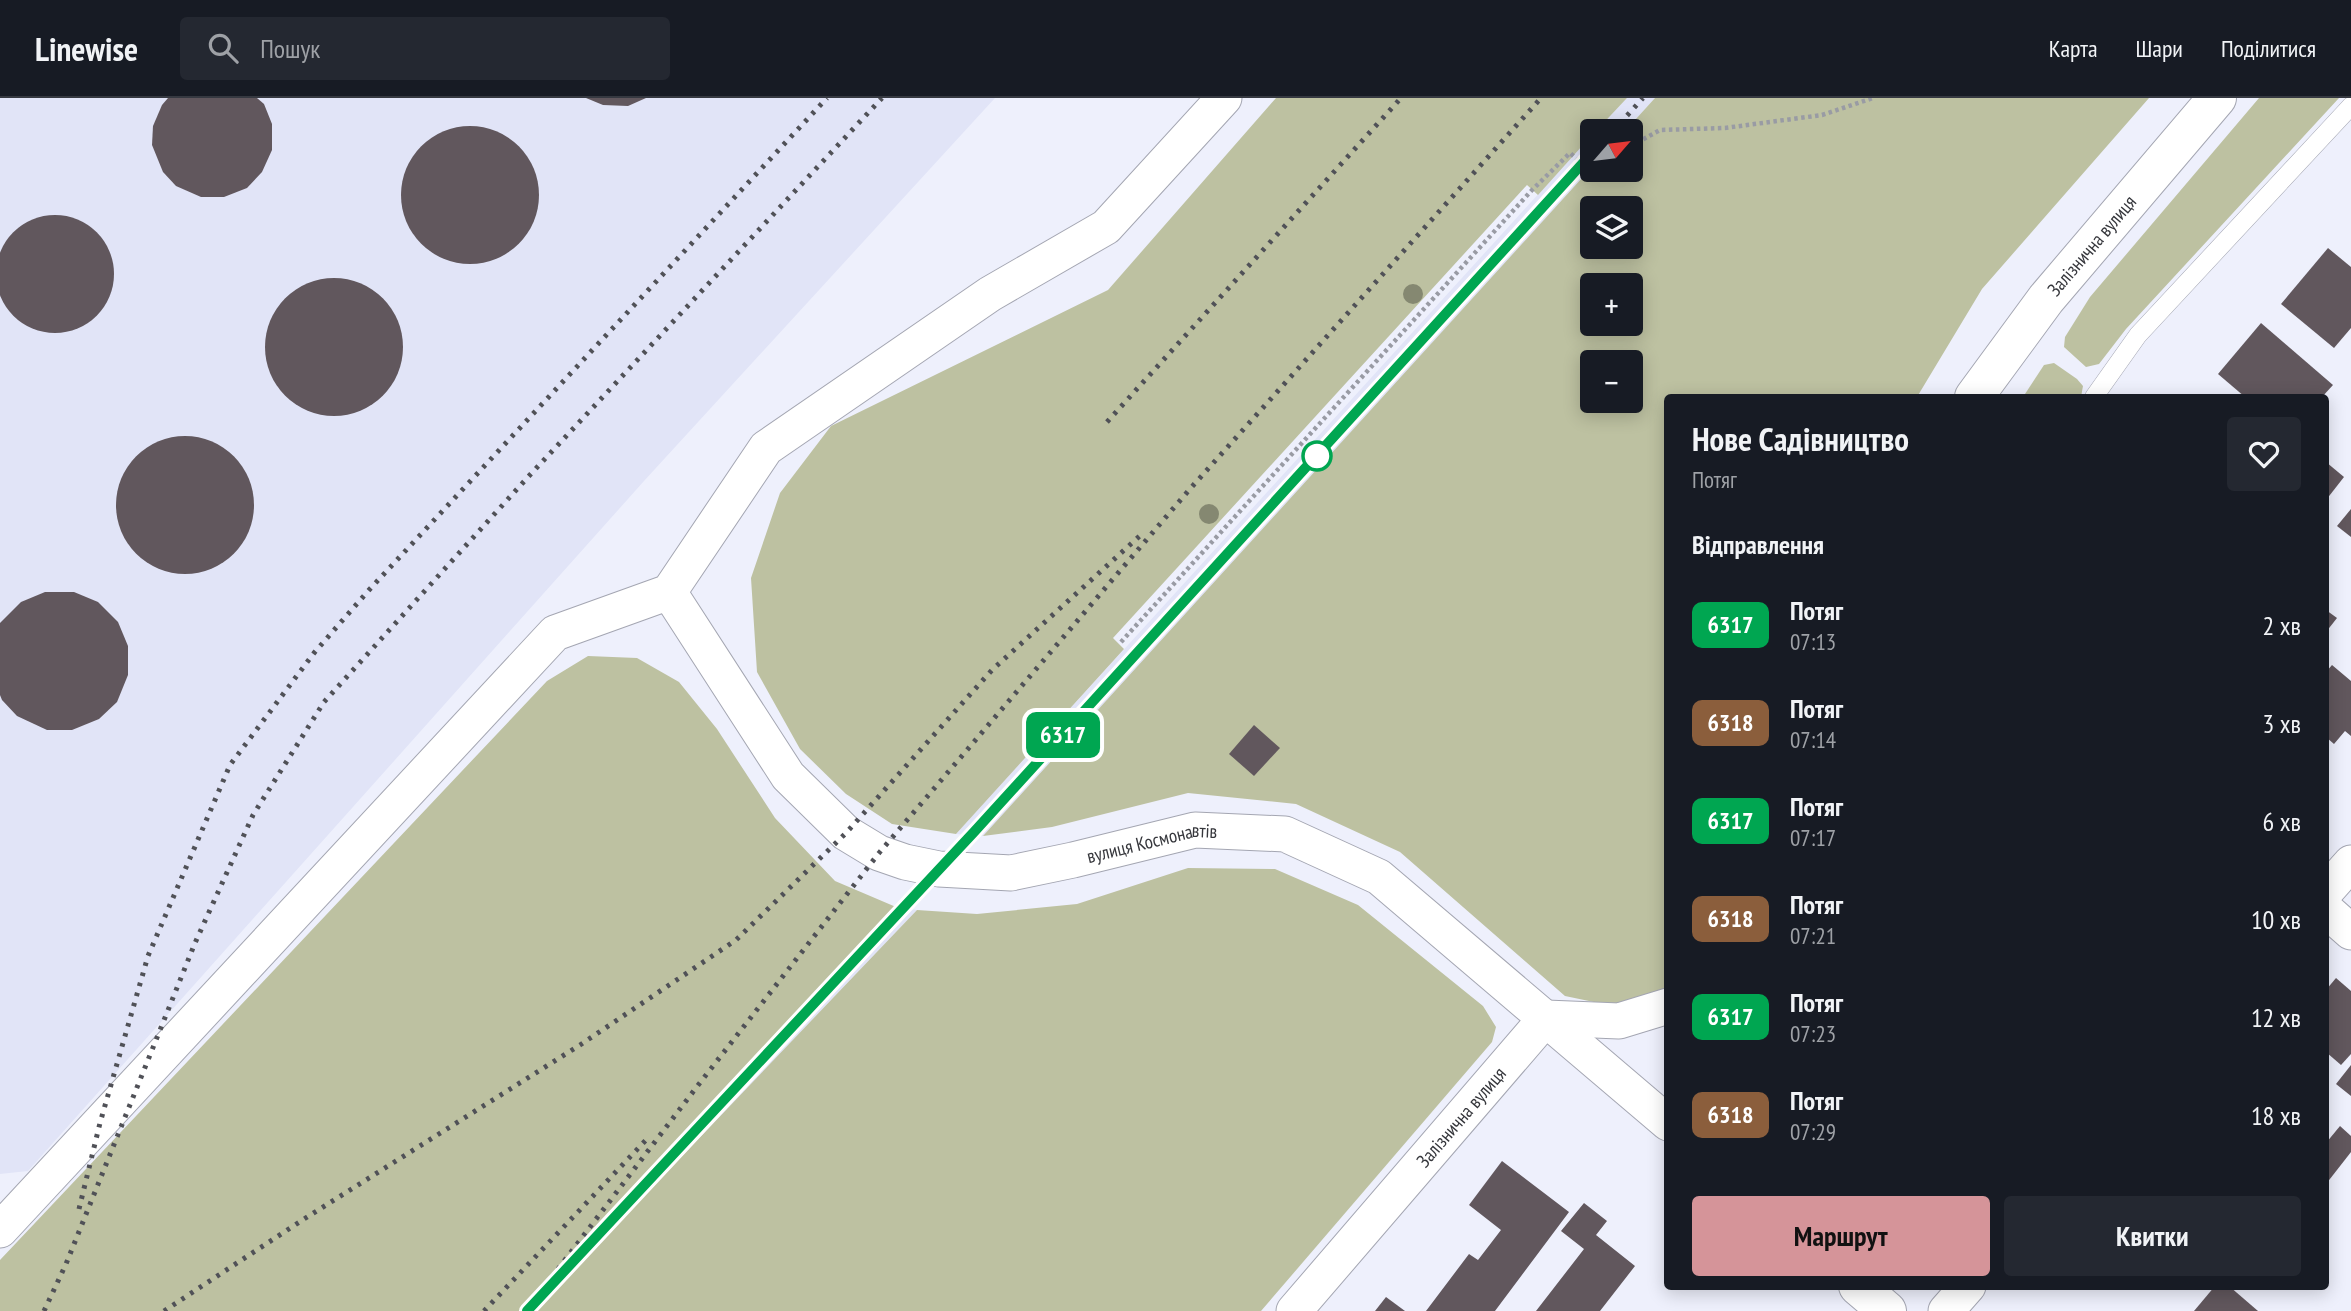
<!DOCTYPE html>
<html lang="uk">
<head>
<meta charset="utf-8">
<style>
  body { margin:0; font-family:"PT Sans Narrow",sans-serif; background:#242831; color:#f1f3f6; height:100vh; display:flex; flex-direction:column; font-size:26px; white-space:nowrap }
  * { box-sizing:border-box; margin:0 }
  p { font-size:23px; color:#9ea1a6 }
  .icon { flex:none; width:38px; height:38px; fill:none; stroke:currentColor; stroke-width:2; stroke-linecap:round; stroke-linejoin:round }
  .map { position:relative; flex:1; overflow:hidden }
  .sheet { position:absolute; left:1664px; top:296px; width:665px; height:896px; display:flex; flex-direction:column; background:#171b24; border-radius:7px; box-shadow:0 4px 18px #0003 }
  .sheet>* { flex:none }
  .badge { padding:0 14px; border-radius:10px; font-size:24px; line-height:46px }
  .needle { width:46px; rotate:62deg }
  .buttons { position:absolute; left:1580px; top:21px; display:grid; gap:14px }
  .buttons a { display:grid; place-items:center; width:63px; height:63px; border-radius:7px; background:#171b24; box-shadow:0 4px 18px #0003; font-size:35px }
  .map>.badge { position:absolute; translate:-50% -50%; box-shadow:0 0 0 4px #fff }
  h2 { padding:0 28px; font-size:26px; line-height:63px }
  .round { display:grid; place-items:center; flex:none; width:74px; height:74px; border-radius:7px; background:#242831 }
  .headline { display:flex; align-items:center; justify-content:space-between; height:119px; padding:0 28px }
  h1 { font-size:33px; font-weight:600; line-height:52px }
  .button { display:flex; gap:14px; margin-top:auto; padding:14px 28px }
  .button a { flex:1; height:80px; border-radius:7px; background:#d59499; color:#111; font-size:28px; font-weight:600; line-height:80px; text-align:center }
  .button a+a { background:#242831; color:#f1f3f6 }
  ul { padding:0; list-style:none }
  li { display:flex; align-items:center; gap:21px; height:98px; padding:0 28px }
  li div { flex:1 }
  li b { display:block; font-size:26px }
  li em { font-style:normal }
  li .badge { min-width:77px; font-weight:700; text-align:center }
  header { display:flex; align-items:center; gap:42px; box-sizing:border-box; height:98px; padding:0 35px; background:#171b24; border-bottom:2px solid #363941 }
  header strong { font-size:33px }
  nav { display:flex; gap:38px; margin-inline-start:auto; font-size:24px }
  .search { width:490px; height:63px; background:#242831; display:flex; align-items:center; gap:18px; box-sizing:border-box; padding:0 24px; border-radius:7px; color:#9ea1a6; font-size:26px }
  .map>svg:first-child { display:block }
  .built { fill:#e1e4f7 }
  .green { fill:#bdc1a1; fill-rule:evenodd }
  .building { fill:#61575d }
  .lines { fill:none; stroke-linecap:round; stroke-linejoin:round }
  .service-casing { stroke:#a4a6b2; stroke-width:19 }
  .minor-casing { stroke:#a4a6b2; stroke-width:37 }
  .tertiary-casing { stroke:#a4a6b2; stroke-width:40 }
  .path { stroke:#999ba4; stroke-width:4.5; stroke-dasharray:3.5 3.5; stroke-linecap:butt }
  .service { stroke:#fff; stroke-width:18 }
  .minor { stroke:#fff; stroke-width:35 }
  .tertiary { stroke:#fff; stroke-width:38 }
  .rail { stroke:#505157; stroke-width:5; stroke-dasharray:3.5 7; stroke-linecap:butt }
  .tree { fill:#858871 }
  .line-casing { stroke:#fff; stroke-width:16 }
  .line { stroke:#00a651; stroke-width:10 }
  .stop-dot { fill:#fff; stroke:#00a651; stroke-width:3.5 }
  .labels { text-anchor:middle; stroke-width:7; stroke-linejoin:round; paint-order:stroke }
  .street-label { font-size:19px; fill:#36373c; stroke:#eef0fc }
</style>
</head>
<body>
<header>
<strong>Linewise</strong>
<div class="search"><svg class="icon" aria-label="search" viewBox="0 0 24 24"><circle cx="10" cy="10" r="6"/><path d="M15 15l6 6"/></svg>Пошук</div>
<nav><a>Карта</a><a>Шари</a><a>Поділитися</a></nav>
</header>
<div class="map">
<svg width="2351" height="1213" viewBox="0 0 2351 1213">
  <rect width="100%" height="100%" fill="#eef0fc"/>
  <g class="built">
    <path d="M0,0H995L644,383L28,1073L0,1076Z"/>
    <path d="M1627,0H1655L1625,33H1596Z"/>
    <path d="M1592,37V69L983,738L956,736Z"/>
    <path d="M896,809L917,812L534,1213H520Z"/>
  </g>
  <g class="green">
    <path d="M1276,0H1627L1596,33H1592V37L1538,97L1527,87L1113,540L1124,551L956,736L892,726L846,696L800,651L757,574L751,480L780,395L831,328L1108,192Z"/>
    <path d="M1655,0H2149L1982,191L1917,299H1668V888L1663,893L1613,908L1565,898L1400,754L1296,706L1188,695L1052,729L983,738L1592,69V72H1631V33H1625ZM1592,110H1631V149H1592ZM1592,187H1631V226H1592ZM1592,264H1631V303H1592Z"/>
    <path d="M2259,0H2339L2126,231L2099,266L2086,269L2064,249L2065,239L2090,199Z"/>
    <path d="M2054,265L2077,281L2083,288L2081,299H2023L2044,267Z"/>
    <path d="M588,558L637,560L679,584L717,631L775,720L835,783L896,809L519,1213H0V1162L547,583Z"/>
    <path d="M1188,770L1275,771L1358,807L1483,908L1496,929L1492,944L1261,1213H534L917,812L977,816L1077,806Z"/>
  </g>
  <g class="building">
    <path d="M168,0H257L264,6L272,26V52L262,74L247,90L224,99H201L176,88L163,74L152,47L153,28L162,7Z"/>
    <path d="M586,0H646L628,8L603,7Z"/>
    <circle cx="470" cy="97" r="69"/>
    <circle cx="55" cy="176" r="59"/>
    <path d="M2328,150L2351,169V230L2334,250L2281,206Z"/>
    <circle cx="334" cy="249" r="69"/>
    <path d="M2261,225L2333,287L2322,299H2245L2218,276Z"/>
    <circle cx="185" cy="407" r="69"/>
    <path d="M2326,364L2344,379L2326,402Z"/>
    <path d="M2351,411V439L2337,428Z"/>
    <path d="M45,494H74L98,504L118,524L128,548V577L117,604L99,621L72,632H47L17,618L2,602L0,597V525L21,504Z"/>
    <path d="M2326,512L2337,520L2326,534Z"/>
    <path d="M2332,567L2351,583V638L2345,633L2334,646L2326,639V574Z"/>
    <path d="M1254,627L1280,650L1254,678L1229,656Z"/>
    <path d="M2336,880L2351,893V956L2341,967L2326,954V892Z"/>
    <path d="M2351,967V998L2336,986Z"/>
    <path d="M2340,1028L2351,1038V1054L2326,1086V1045Z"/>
    <path d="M1502,1063L1569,1114L1495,1213H1426L1469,1156L1478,1162L1501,1132L1469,1107Z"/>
    <path d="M1584,1105L1607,1123L1596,1137L1635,1168L1600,1213H1536L1584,1151L1561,1133Z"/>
    <path d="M2215,1188H2229L2258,1213H2194Z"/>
    <path d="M1386,1199L1405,1213H1375Z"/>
  </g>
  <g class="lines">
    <g class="service-casing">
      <path id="service" d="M2094,299L2138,237L2351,8"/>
    </g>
    <g class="minor-casing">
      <g id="minor">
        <path id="s1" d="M669,494L788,678L846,735L879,755L905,764L939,771L1011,775L1073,762L1195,732L1285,736L1379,779L1668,1025"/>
        <path d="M2326,793L2351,765"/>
        <path d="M2326,812L2351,834"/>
        <path d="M0,1132L555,535L669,494L766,350L990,196L1106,129L1224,0"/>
        <path id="s2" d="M1294,1213L1546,920L1619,923L1668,908"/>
        <path d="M1946,1213L1968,1188"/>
      </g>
    </g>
    <g class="tertiary-casing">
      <g id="tertiary">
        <path id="s3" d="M1974,299L2046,201L2217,0"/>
        <path d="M1858,1188L1887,1213"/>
      </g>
    </g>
    <g class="path">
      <path d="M1631,48L1660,32L1725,30L1822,17L1873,0"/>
      <path d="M1121,544L1532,92L1570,55L1597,79L1605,72"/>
    </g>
    <use href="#service" class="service"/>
    <use href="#minor" class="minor"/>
    <use href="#tertiary" class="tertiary"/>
    <g class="rail">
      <path d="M1613,33L1643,0"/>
      <path d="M1107,324L1401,0"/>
      <path d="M79,1111L100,1025L148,858L230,667L314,555L369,492L827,0"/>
      <path d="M579,1158L974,734L1592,55"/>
      <path d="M44,1213L66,1166L195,845L253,717L324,604L528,379L882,0"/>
      <path d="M164,1213L304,1121L580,947L736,842L846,735L992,572L1143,435"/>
      <path d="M484,1213L646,1042"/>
      <path d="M526,1213L699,986L879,755L1189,392L1541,0"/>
    </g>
  </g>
  <g class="tree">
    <circle cx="1413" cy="196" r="10"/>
    <circle cx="1209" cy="416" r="10"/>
  </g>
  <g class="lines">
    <g class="line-casing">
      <path id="line" d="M527,1213L974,734L1592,55"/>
    </g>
    <use href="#line" class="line"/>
  </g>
  <circle class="stop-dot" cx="1317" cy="358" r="14"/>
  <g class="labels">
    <g class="street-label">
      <text dy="7" stroke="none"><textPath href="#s3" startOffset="192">Залізнична вулиця</textPath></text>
      <text dy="7" stroke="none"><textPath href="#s1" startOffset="618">вулиця Космонавтів</textPath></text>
      <text dy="7" stroke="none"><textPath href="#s2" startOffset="256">Залізнична вулиця</textPath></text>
    </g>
  </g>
</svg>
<div class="buttons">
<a><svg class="needle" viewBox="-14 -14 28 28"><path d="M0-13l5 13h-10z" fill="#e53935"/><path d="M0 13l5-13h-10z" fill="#9ea1a6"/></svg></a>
<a><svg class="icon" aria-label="layers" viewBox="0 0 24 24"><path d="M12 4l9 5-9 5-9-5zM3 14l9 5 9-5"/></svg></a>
<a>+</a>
<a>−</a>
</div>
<b class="badge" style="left:1063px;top:637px;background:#00a651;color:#fff">6317</b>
<section class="sheet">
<div class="headline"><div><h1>Нове Садівництво</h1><p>Потяг</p></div><a class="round"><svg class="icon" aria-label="heart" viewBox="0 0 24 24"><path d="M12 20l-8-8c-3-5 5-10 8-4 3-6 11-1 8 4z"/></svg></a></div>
<h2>Відправлення</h2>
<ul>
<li><span class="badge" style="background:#00a651;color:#fff">6317</span><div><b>Потяг</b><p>07:13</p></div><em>2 хв</em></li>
<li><span class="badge" style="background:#8b5e3c;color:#fff">6318</span><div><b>Потяг</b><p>07:14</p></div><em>3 хв</em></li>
<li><span class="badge" style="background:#00a651;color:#fff">6317</span><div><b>Потяг</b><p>07:17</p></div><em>6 хв</em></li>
<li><span class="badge" style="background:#8b5e3c;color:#fff">6318</span><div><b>Потяг</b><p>07:21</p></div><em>10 хв</em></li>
<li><span class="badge" style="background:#00a651;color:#fff">6317</span><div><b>Потяг</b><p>07:23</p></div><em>12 хв</em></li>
<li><span class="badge" style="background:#8b5e3c;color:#fff">6318</span><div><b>Потяг</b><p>07:29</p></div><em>18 хв</em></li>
</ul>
<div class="button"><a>Маршрут</a><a>Квитки</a></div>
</section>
</div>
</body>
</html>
